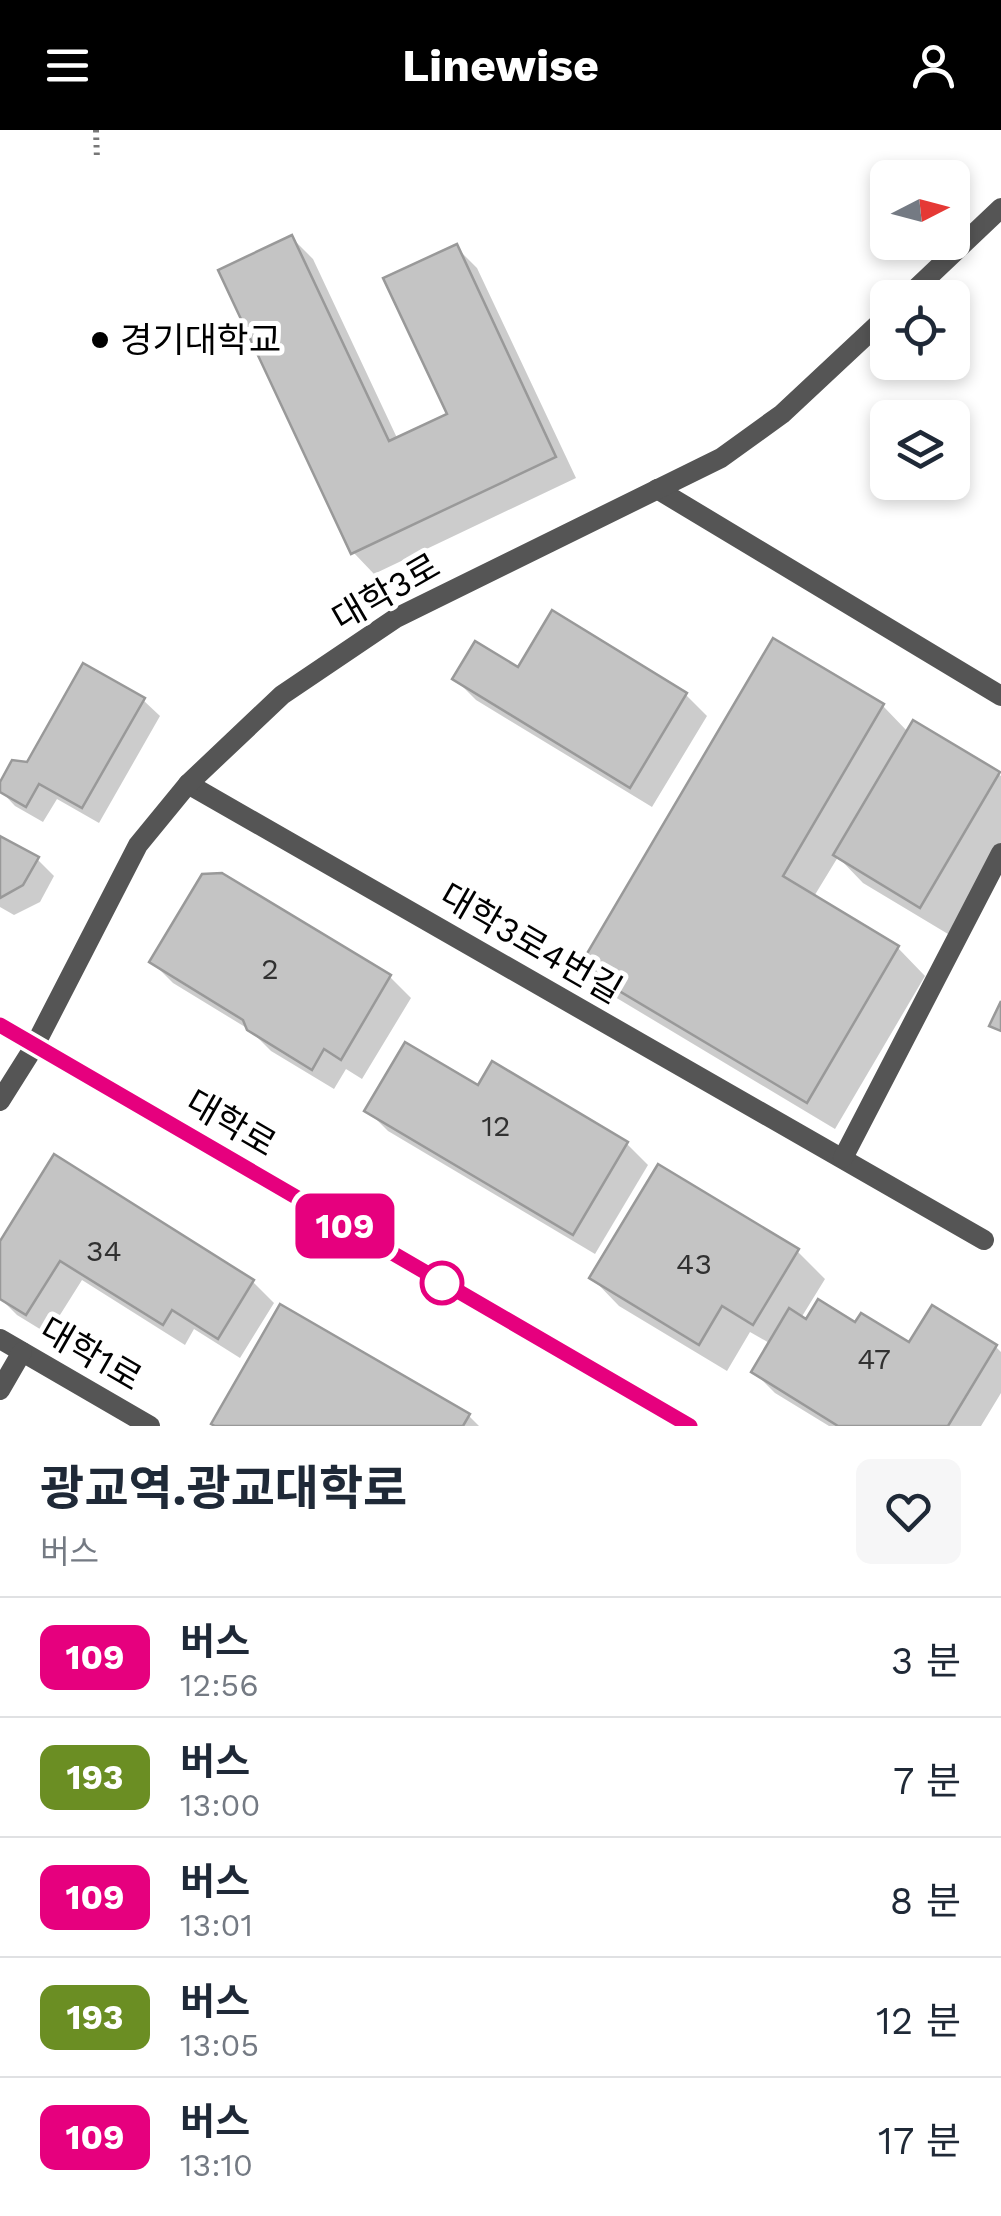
<!DOCTYPE html>
<html lang="ko">
<head>
<meta charset="utf-8">
<style>
  body { margin:0; font-family:"Work Sans","Noto Sans KR",sans-serif; background:#f6f6f7; color:#1f2937; height:100vh; display:flex; flex-direction:column; font-size:38px; white-space:nowrap }
  * { box-sizing:border-box; margin:0 }
  p { font-size:32px; color:#747a83 }
  .icon { flex:none; width:55px; height:55px; fill:none; stroke:currentColor; stroke-width:2; stroke-linecap:round; stroke-linejoin:round }
  .map { position:relative; height:1296px; overflow:hidden }
  .panel { display:flex; flex-direction:column; background:#fff; flex:1 }
  .panel>* { flex:none }
  .badge { padding:0 20px; border-radius:15px; font-size:35px; line-height:65px }
  .needle { width:65px; rotate:84deg }
  .buttons { position:absolute; left:870px; top:30px; display:grid; gap:20px }
  .buttons a { display:grid; place-items:center; width:100px; height:100px; border-radius:15px; background:#fff; box-shadow:0 5px 15px #0003; font-size:50px }
  .map>.badge { position:absolute; translate:-50% -50%; box-shadow:0 0 0 5px #fff }
  .round { display:grid; place-items:center; flex:none; width:105px; height:105px; border-radius:15px; background:#f6f6f7 }
  .summary { display:flex; align-items:center; justify-content:space-between; height:170px; padding:0 40px }
  h1 { font-size:48px; font-weight:700; line-height:75px }
  ul { padding:0; list-style:none }
  li { display:flex; align-items:center; gap:30px; height:120px; padding:0 40px; border-top:2px solid #e0e1e3 }
  li div { flex:1 }
  li b { display:block; font-size:38px }
  li em { font-style:normal }
  li .badge { min-width:110px; font-weight:700; text-align:center }
  header { display:flex; justify-content:space-between; align-items:center; height:130px; padding:0 40px; background:#000; color:#fff; font-size:45px; font-weight:700 }
  .map>svg:first-child { display:block }
  .shadow { fill:#0003 }
  .building { fill:#c4c4c4; stroke:#999; stroke-width:2.5 }
  .lines { fill:none; stroke-linecap:round; stroke-linejoin:round }
  .path { stroke:#777; stroke-width:6; stroke-dasharray:2.5 5; stroke-linecap:butt }
  .street { stroke:#555; stroke-width:20 }
  .secondary { stroke:#222; stroke-width:20 }
  .line-casing { stroke:#fff; stroke-width:22 }
  .line { stroke:#e6007e; stroke-width:15 }
  .poi-dot { fill:#000; stroke:#fff; stroke-width:4 }
  .stop-dot { fill:#fff; stroke:#e6007e; stroke-width:5 }
  .labels { text-anchor:middle; stroke-width:10; stroke-linejoin:round; paint-order:stroke }
  .number-label { font-size:30px; fill:#313131 }
  .poi-label { font-size:35px; fill:#000; stroke:#fff; text-anchor:start }
  .street-label { font-size:35px; fill:#000; stroke:#fff }
</style>
</head>
<body>
<header><svg class="icon" aria-label="menu" viewBox="0 0 24 24"><path d="M4 6h16M4 12h16M4 18h16"/></svg>Linewise<svg class="icon" aria-label="person" viewBox="0 0 24 24"><circle cx="12" cy="8" r="4"/><path d="M4 21q1-7 8-7t8 7"/></svg></header>
<div class="map">
<svg width="1001" height="1296" viewBox="0 0 1001 1296">
  <rect width="100%" height="100%" fill="#fff"/>
  <g class="shadow">
    <path d="M292,108L313,129L398,310L450,285L456,117L477,138L576,348L374,444L353,422Z"/>
    <path d="M553,483L686,565L707,586L652,677L476,570L455,549L518,540Z"/>
    <path d="M774,512L883,576L908,602L914,593L1001,646V715L948,804L863,753L838,727L813,768L898,818L925,846L835,999L610,864L582,837Z"/>
    <path d="M143,570L160,586L99,693L57,669L43,692L15,676L0,660V657L28,635Z"/>
    <path d="M0,709L37,729L54,746L40,772L14,785L0,777Z"/>
    <path d="M222,745L390,847L411,868L362,949L346,939L334,959L271,921L250,900L173,853L152,832Z"/>
    <path d="M479,959L627,1014L648,1035L595,1124L388,1001L367,980Z"/>
    <path d="M55,1027L253,1152L274,1173L240,1228L194,1199L185,1215L82,1150L48,1204L17,1185L0,1168V1115Z"/>
    <path d="M797,1121L825,1149L801,1188L856,1195L910,1216L996,1217L1001,1222V1263L981,1296H829L775,1263L754,1242L771,1214L750,1202L727,1241L619,1176L592,1148Z"/>
    <path d="M469,1286L479,1296H217Z"/>
  </g>
  <g class="building">
    <path d="M292,105L389,311L447,284L383,148L457,114L556,327L351,424L218,140Z"/>
    <path d="M552,480L687,563L630,658L452,549L475,511L518,537Z"/>
    <path d="M773,508L884,574L783,746L899,816L807,973L579,837Z"/>
    <path d="M83,533L145,568L82,678L39,654L26,677L0,662V652L12,630L27,632Z"/>
    <path d="M913,590L1000,642L920,778L833,725Z"/>
    <path d="M0,706L39,727L23,755L0,768Z"/>
    <path d="M222,743L391,845L341,930L324,919L312,940L247,900L243,890L149,832L202,744Z"/>
    <path d="M1001,871V901L989,896Z"/>
    <path d="M405,912L478,955L492,931L628,1012L573,1105L364,981Z"/>
    <path d="M54,1024L254,1150L218,1209L172,1180L163,1195L60,1131L26,1185L0,1169V1111Z"/>
    <path d="M658,1034L799,1119L753,1195L722,1176L699,1215L589,1148Z"/>
    <path d="M818,1169L855,1192L861,1183L909,1212L932,1175L997,1215L948,1296H838L751,1242L789,1178L806,1189Z"/>
    <path d="M280,1174L470,1284L463,1296H215L211,1294Z"/>
  </g>
  <g class="lines">
    <path class="path" d="M96,0L97,30"/>
    <g class="street">
      <path d="M906,168L1001,78"/>
      <path d="M657,359L1001,566"/>
      <path d="M188,654L984,1110"/>
      <path d="M0,971L34,917L138,715L188,654L282,565L396,488L721,328L782,284L888,185"/>
      <path d="M843,1028L1001,723"/>
      <path d="M0,1209L150,1296"/>
      <path d="M0,1260L22,1222"/>
    </g>
    <path class="secondary" d="M0,895L690,1296"/>
  </g>
  <g class="lines">
    <g class="line-casing">
      <path id="line" d="M0,895L690,1296"/>
    </g>
    <use href="#line" class="line"/>
  </g>
  <circle class="poi-dot" cx="100" cy="210" r="10"/>
  <circle class="stop-dot" cx="442" cy="1153" r="20"/>
  <g class="labels">
    <g class="number-label">
      <text x="270" y="849">2</text>
      <text x="496" y="1006">12</text>
      <text x="104" y="1131">34</text>
      <text x="694" y="1144">43</text>
      <text x="874" y="1239">47</text>
    </g>
    <g class="poi-label">
      <text x="120" y="222">경기대학교</text>
    </g>
    <g class="street-label">
      <text transform="translate(386 462) rotate(-30)" y="12">대학3로</text>
      <text transform="translate(531 813) rotate(30)" y="12">대학3로4번길</text>
      <text transform="translate(231 993) rotate(30)" y="12">대학로</text>
      <text transform="translate(91 1224) rotate(30)" y="12">대학1로</text>
    </g>
  </g>
</svg>
<div class="buttons">
<a><svg class="needle" viewBox="-14 -14 28 28"><path d="M0-13l5 13h-10z" fill="#e53935"/><path d="M0 13l5-13h-10z" fill="#747a83"/></svg></a>
<a><svg class="icon" aria-label="locate" viewBox="0 0 24 24"><circle cx="12" cy="12" r="6"/><path d="M12 2v4M12 18v4M2 12h4M18 12h4"/></svg></a>
<a><svg class="icon" aria-label="layers" viewBox="0 0 24 24"><path d="M12 4l9 5-9 5-9-5zM3 14l9 5 9-5"/></svg></a>
</div>
<b class="badge" style="left:345px;top:1096px;background:#e6007e;color:#fff">109</b>
</div>
<section class="panel">
<div class="summary"><div><h1>광교역.광교대학로</h1><p>버스</p></div><a class="round"><svg class="icon" aria-label="heart" viewBox="0 0 24 24"><path d="M12 20l-8-8c-3-5 5-10 8-4 3-6 11-1 8 4z"/></svg></a></div>
<ul>
<li><span class="badge" style="background:#e6007e;color:#fff">109</span><div><b>버스</b><p>12:56</p></div><em>3 분</em></li>
<li><span class="badge" style="background:#6b8e23;color:#fff">193</span><div><b>버스</b><p>13:00</p></div><em>7 분</em></li>
<li><span class="badge" style="background:#e6007e;color:#fff">109</span><div><b>버스</b><p>13:01</p></div><em>8 분</em></li>
<li><span class="badge" style="background:#6b8e23;color:#fff">193</span><div><b>버스</b><p>13:05</p></div><em>12 분</em></li>
<li><span class="badge" style="background:#e6007e;color:#fff">109</span><div><b>버스</b><p>13:10</p></div><em>17 분</em></li>
</ul>
</section>
</body>
</html>
